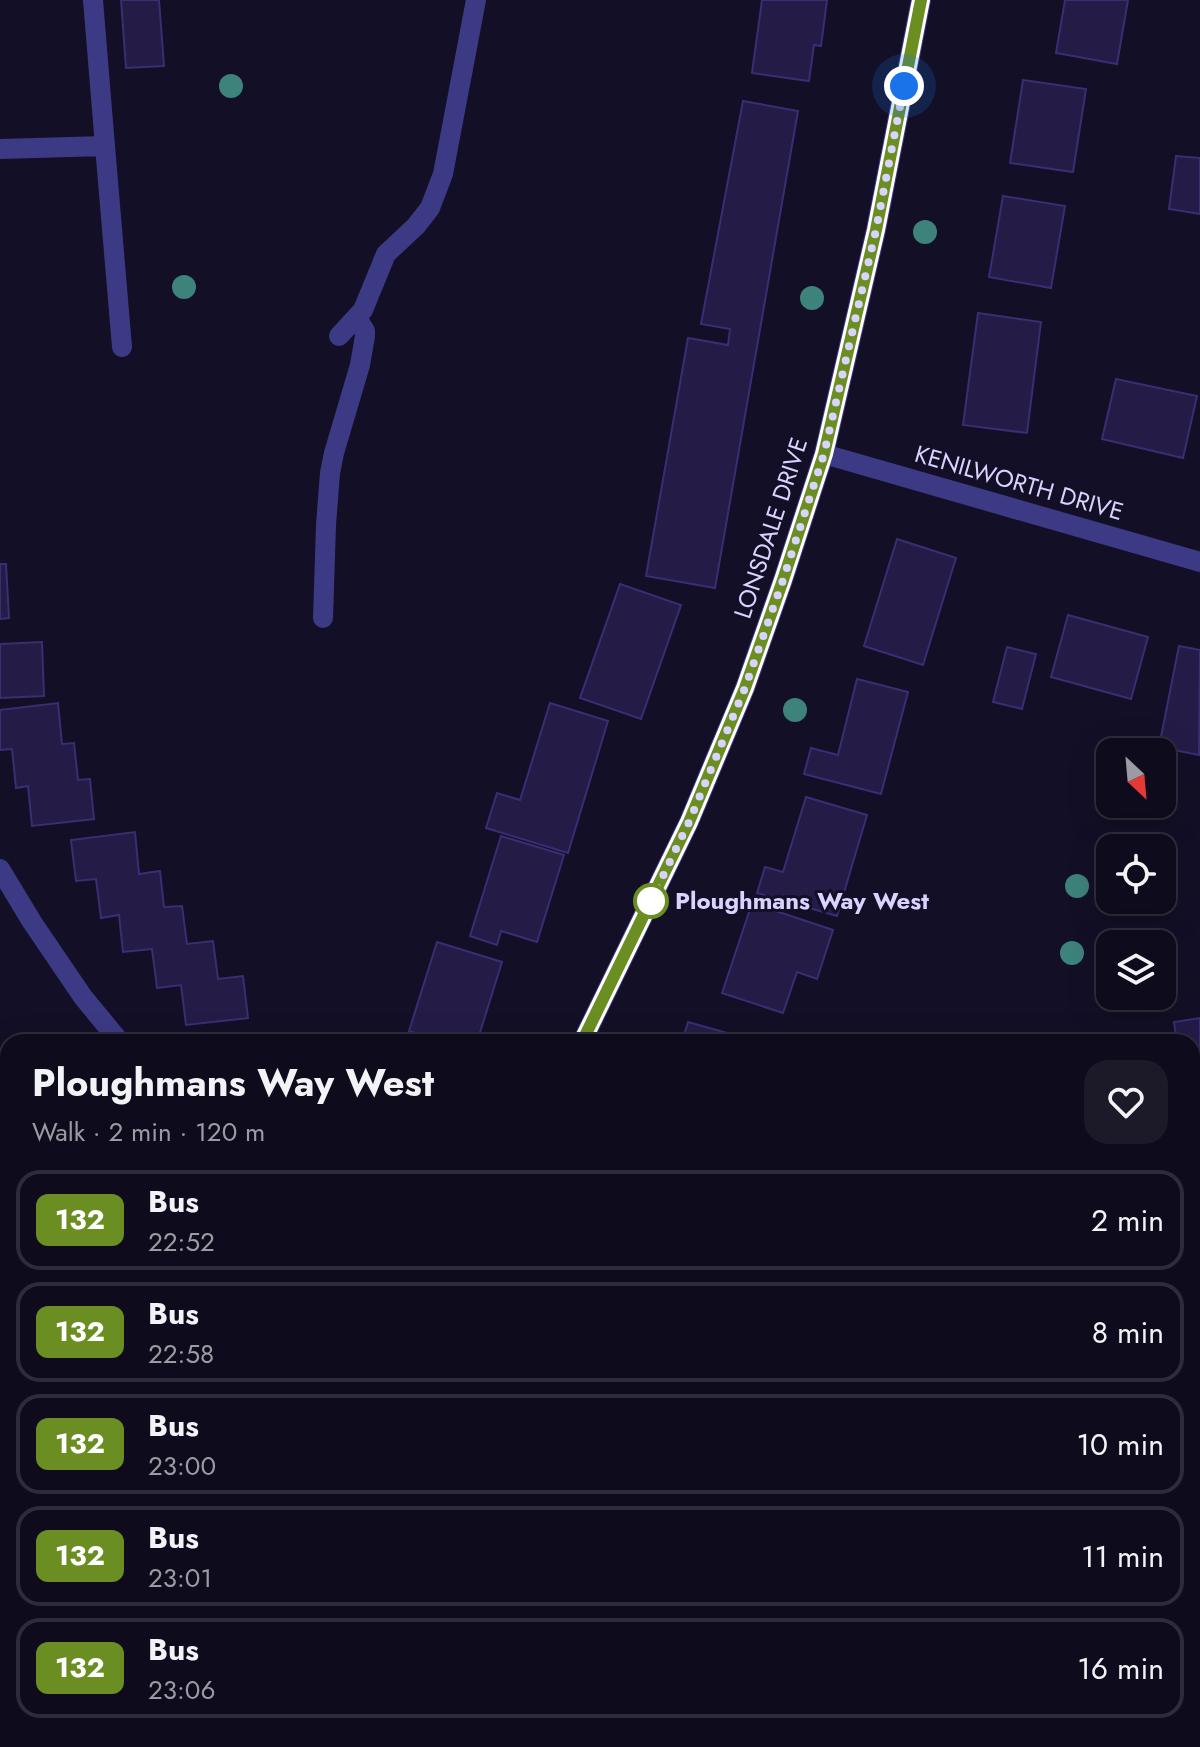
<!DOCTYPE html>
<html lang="en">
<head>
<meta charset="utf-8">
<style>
  body { margin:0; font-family:Jost,sans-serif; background:#1c1929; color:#f1f3f6; height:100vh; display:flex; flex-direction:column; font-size:30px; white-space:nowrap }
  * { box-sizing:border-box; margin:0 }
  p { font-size:26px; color:#9b9ba3 }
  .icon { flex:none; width:44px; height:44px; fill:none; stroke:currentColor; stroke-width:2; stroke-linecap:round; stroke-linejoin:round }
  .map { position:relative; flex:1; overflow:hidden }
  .drawer { position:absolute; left:0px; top:1034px; width:1200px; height:714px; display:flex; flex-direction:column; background:#0e0b1c; border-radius:24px 24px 0 0; box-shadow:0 8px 32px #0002,0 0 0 2px #2e2b3b }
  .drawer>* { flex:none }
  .badge { padding:0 16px; border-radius:12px; font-size:28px; line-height:52px }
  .needle { width:52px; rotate:154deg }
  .buttons { position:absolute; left:1096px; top:738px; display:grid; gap:16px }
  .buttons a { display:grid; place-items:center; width:80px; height:80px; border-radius:16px; background:#0e0b1c; box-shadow:0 8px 32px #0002,0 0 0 2px #2e2b3b; font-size:40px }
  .you { position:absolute; width:40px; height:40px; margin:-20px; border:6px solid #fff; border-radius:50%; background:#1a73e8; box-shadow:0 0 0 12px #1a73e833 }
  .map>.badge { position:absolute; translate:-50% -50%; box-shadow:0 0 0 4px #fff }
  .round { display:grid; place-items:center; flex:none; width:84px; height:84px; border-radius:24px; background:#1c1929 }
  .headline { display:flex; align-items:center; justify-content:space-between; height:136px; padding:0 32px }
  h1 { font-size:38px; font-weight:700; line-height:60px }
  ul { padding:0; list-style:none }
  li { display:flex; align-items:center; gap:24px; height:100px; margin:0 16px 12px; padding:0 16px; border:4px solid #2e2b3b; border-radius:24px }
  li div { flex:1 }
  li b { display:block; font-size:30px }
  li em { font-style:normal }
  li .badge { min-width:88px; font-weight:700; text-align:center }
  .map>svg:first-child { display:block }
  .building { fill:#241b47; stroke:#3b2d73; stroke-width:2 }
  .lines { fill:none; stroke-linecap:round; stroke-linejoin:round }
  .path { stroke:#2fb8b0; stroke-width:5; stroke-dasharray:4 6; stroke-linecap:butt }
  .lane { stroke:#3d3a85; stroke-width:20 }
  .street { stroke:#3d3a85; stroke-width:20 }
  .tree { fill:#3d827b }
  .line-casing { stroke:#fff; stroke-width:18 }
  .line { stroke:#6b8e23; stroke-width:12 }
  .walk { stroke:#d9d4ff; stroke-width:8; stroke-dasharray:0 14.4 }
  .stop-dot { fill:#fff; stroke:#6b8e23; stroke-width:4 }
  .labels { text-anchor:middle; stroke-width:6; stroke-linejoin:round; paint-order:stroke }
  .street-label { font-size:24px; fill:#d9d4ff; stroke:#130f26 }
  .stop-label { font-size:24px; font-weight:bold; fill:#d9d4ff; stroke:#130f26; text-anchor:start }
</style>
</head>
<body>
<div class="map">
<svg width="1200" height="1747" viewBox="0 0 1200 1747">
  <rect width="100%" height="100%" fill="#130f26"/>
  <g class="building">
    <path d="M121,0H159L164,66L126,68Z"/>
    <path d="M762,0H827L821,46L814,45L809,81L752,73Z"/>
    <path d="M1065,0H1128L1117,64L1056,53Z"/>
    <path d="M1023,80L1086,89L1073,172L1010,163Z"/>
    <path d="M743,101L798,111L715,588L646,576L688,338L728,345L730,329L701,324Z"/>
    <path d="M1176,156L1200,158V214L1169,209Z"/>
    <path d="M1003,196L1065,206L1051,288L989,277Z"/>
    <path d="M978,313L1041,322L1027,433L963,425Z"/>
    <path d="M1116,379L1197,396L1183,458L1102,439Z"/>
    <path d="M897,539L956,558L923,665L864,646Z"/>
    <path d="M0,564H6L9,618L0,619Z"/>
    <path d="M620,584L681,605L641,719L580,698Z"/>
    <path d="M1068,615L1148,637L1131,699L1051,677Z"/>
    <path d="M42,642L44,696L0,698V644Z"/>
    <path d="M1179,646L1200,650L1199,755L1159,747Z"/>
    <path d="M1007,647L1036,654L1022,709L993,702Z"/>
    <path d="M857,679L908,692L881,794L804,774L811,748L838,755Z"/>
    <path d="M58,703L62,744L74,743L78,780L90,779L94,819L32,826L28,786L16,788L12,749L0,750V710Z"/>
    <path d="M550,703L608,721L568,853L486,828L497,793L520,800Z"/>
    <path d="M806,797L867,815L837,916L757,893L765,867L783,872Z"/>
    <path d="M135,832L139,874L160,871L164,907L182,906L187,944L213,941L218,979L243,976L248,1018L186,1025L181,985L157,988L152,949L123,952L119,915L101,918L96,879L76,881L71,840Z"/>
    <path d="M501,836L564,855L537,942L501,931L497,945L470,936Z"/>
    <path d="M752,903L833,930L817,979L797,972L783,1013L722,993Z"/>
    <path d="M437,942L502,962L477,1042H445L409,1031Z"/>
    <path d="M1200,1018V1105L1192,1106V1042H1140L1176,1036L1174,1022Z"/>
    <path d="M688,1022L748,1039L747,1042H682Z"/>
  </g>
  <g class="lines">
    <path class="path" d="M0,1406L8,1379"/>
    <g class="lane">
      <path d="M93,0L105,146"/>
      <path d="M0,149L105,146L122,347"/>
      <path d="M323,618L326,525L330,473L334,453L360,365L365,336V331L357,318"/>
    </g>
    <g class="street">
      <path d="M339,336L363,310L386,254L416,226L430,208L443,174L476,0"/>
      <path d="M824,454L1200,562"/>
      <path d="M0,869L32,922L83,997L120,1042"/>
      <path d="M582,1042L689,822L745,688L783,580L824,454L876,230L921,0"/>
      <path d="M1192,1212L1200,1211"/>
      <path d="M231,1747L234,1740"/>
      <path d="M962,1747L963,1740"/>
    </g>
  </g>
  <g class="tree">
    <circle cx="231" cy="86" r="12"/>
    <circle cx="925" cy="232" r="12"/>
    <circle cx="184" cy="287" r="12"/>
    <circle cx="812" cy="298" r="12"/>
    <circle cx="795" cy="710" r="12"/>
    <circle cx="1077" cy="886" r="12"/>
    <circle cx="1072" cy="953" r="12"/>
  </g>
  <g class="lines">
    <g class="line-casing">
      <path id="line" d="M582,1042L689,822L745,688L783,580L824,454L876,230L921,0"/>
    </g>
    <use href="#line" class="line"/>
    <path class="walk" d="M651,901L689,822L745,688L783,580L824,454L876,230L904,86"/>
  </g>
  <circle class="stop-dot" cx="651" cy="901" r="16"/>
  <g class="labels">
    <g class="street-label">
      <text transform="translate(1019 483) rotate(16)" y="8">KENILWORTH DRIVE</text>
      <text transform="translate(771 528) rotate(-72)" y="8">LONSDALE DRIVE</text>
    </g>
    <g class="stop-label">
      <text x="675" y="909">Ploughmans Way West</text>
    </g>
  </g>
</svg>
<div class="buttons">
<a><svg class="needle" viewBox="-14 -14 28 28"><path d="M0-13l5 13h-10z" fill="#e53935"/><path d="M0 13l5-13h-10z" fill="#9b9ba3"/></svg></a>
<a><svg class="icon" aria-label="locate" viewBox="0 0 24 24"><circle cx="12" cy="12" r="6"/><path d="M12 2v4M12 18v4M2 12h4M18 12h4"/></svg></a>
<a><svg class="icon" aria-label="layers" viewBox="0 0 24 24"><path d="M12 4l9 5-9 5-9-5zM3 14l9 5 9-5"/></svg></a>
</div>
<div class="you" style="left:904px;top:86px"></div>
<section class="drawer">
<div class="headline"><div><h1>Ploughmans Way West</h1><p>Walk · 2 min · 120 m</p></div><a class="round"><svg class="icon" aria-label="heart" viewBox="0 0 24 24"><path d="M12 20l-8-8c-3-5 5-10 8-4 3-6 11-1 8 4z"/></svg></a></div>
<ul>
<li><span class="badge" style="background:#6b8e23;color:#fff">132</span><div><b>Bus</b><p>22:52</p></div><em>2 min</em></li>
<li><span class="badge" style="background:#6b8e23;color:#fff">132</span><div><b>Bus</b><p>22:58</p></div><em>8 min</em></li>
<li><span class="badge" style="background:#6b8e23;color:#fff">132</span><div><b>Bus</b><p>23:00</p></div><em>10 min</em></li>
<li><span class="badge" style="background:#6b8e23;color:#fff">132</span><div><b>Bus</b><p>23:01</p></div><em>11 min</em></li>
<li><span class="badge" style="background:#6b8e23;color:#fff">132</span><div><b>Bus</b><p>23:06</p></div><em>16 min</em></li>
</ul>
</section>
</div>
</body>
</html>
